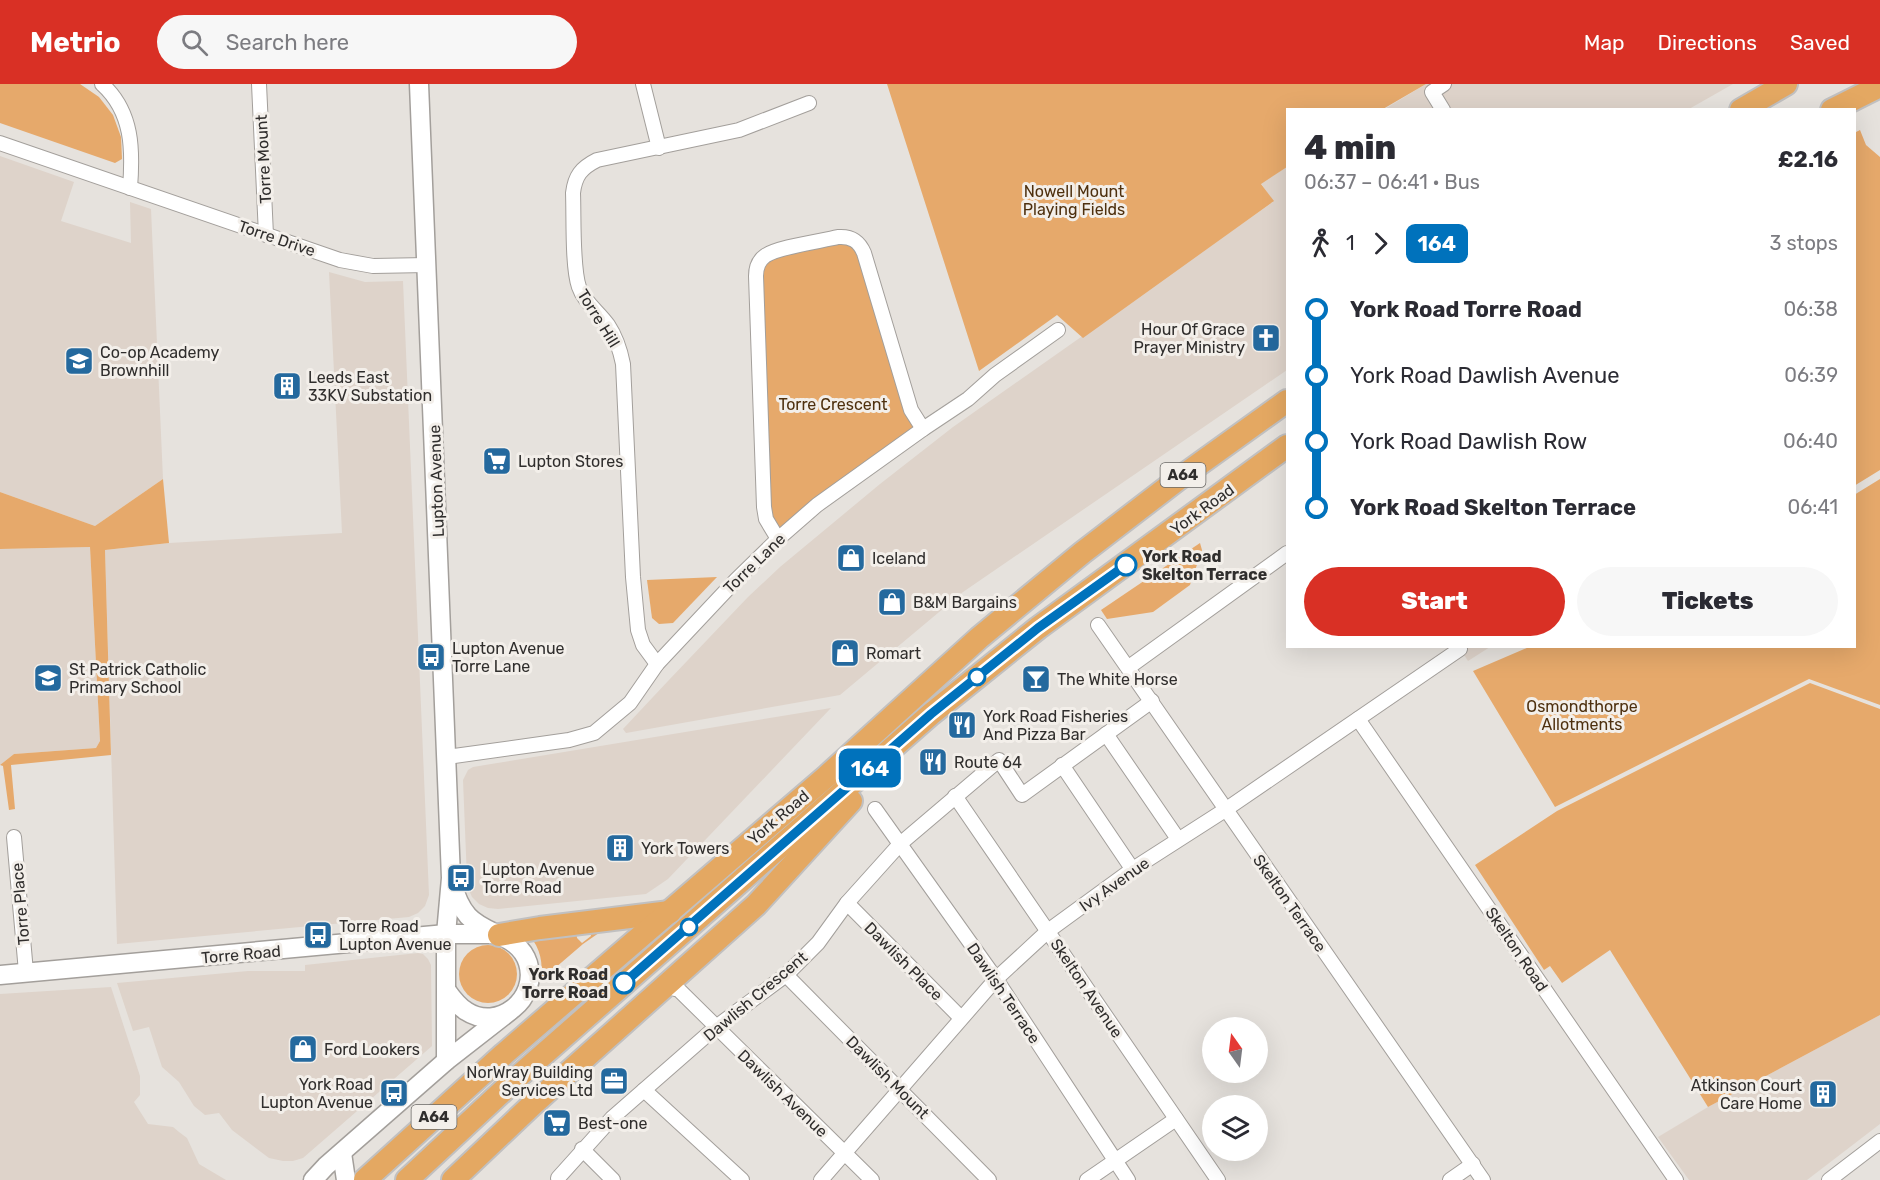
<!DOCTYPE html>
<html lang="en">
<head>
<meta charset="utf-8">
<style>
  body { margin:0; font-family:Rubik,sans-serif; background:#f7f7f7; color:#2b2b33; height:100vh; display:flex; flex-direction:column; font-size:22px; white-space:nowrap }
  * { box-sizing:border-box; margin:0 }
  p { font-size:20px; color:#7c7c81 }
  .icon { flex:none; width:33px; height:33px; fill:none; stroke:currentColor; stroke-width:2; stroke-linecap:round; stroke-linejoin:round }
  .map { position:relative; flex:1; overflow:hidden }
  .drawer { position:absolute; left:1286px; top:24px; width:570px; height:540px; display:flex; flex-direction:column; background:#fff; border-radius:0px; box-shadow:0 6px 24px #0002 }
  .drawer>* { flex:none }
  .badge { padding:0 12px; border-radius:9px; font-size:21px; line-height:39px }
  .needle { width:39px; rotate:346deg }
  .buttons { position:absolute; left:1202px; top:933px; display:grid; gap:12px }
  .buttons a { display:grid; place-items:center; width:66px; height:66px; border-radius:50%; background:#fff; box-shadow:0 6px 24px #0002; font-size:30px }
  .map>.badge { position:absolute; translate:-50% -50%; box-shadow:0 0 0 3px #fff }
  .legs { display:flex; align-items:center; gap:9px; height:66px; padding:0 18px; font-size:20px }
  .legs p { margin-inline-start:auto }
  .head { display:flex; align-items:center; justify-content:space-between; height:102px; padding:0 18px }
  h1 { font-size:33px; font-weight:800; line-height:45px }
  .button { display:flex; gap:12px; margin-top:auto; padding:12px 18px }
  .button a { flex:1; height:69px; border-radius:36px; background:#d93025; color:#fff; font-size:24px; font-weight:800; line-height:69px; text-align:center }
  .button a+a { background:#f7f7f7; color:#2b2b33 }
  ul { padding:0 18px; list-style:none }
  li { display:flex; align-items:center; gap:21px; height:66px; font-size:22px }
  li i { display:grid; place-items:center; width:9px; height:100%; margin:0 8px; background:currentColor }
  li i::after { content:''; width:15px; height:15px; margin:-8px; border:4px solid; border-radius:50%; background:#fff }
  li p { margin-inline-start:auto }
  li:first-child i { background:linear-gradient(#0000 50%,currentColor 0) }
  li:last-child i { background:linear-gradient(currentColor 50%,#0000 0) }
  header { display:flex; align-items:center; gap:36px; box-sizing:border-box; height:84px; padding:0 30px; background:#d93025; color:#fff }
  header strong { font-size:28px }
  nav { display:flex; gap:33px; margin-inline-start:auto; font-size:21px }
  .search { width:420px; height:54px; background:#f7f7f7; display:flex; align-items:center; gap:15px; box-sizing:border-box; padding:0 21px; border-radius:33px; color:#7c7c81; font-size:22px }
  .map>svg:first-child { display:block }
  .built { fill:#ded3ca }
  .green { fill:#e6a96b }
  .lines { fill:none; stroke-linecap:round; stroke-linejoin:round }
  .minor-casing { stroke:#a39f9b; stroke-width:16 }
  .tertiary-casing { stroke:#a39f9b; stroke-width:21 }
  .trunk-casing { stroke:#c1c0c0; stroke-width:26 }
  .minor { stroke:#fff; stroke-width:14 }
  .tertiary { stroke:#fff; stroke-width:18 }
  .trunk { stroke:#e4a862; stroke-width:22 }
  .line-1-casing { stroke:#fff; stroke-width:14 }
  .line-1 { stroke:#0072bc; stroke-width:9 }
  .stop-1-dot { fill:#fff; stroke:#0072bc; stroke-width:3 }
  .labels { text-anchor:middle; stroke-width:6; stroke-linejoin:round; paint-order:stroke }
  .shield { fill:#f3efea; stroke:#6a6866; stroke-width:1.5 }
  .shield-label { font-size:15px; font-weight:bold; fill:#302e2d }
  .street-label { font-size:16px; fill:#302e2d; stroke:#f3efea }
  .park-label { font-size:16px; fill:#4e300e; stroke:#f3efea }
  .poi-label { font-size:16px; fill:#302e2d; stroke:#f3efea; text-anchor:start }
  .stop-label { font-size:16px; font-weight:bold; fill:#302e2d; stroke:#f3efea; text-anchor:start }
</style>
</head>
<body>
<header>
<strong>Metrio</strong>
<div class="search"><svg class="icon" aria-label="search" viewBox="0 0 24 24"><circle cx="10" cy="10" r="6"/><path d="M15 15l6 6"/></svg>Search here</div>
<nav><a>Map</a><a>Directions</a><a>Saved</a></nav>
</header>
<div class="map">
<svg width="1880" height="1096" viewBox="0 0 1880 1096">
  <rect width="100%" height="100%" fill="#e6e2dd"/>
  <g class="built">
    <path d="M1426,0H1733L1689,25L1383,26Z"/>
    <path d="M0,72L74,98L61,137L131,159L130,118L151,125L163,395L95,442L0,408Z"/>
    <path d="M1287,83V286L963,508L840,611L626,649L623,645L668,597L748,513L780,483L880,400L953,343L1273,118L1261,99Z"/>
    <path d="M329,188L365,198L403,197L429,811L425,822L418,829L409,833L117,860L105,466L169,459L342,449Z"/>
    <path d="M90,463L100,657L96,664L14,670L0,681V465Z"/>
    <path d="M1459,563H1490L1468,577Z"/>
    <path d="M831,624L668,795L646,810L498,825L488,824L479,820L472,813L468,804L467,795L463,696L468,686L473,683Z"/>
    <path d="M418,869L423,870L428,875L431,881L432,962L303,1074L293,1077H283L269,1074L232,1046L219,1029L205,1031L194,1022L179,998L162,983L149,943L133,947L117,899L248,887H305V881Z"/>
    <path d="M111,903L140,992V1011L134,1018L148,1040L173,1043L179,1048L187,1054L199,1080L226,1096H0V910Z"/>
    <path d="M1880,931V1040L1807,1096H1689L1658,1053L1708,1023Z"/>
  </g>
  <g class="green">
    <path d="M0,0H80L99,13L113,31L121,53L122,75L115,79L0,39Z"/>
    <path d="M887,0H1426L1383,25L1287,26V83L1261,100L1274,117L1083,254L1057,231L979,287Z"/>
    <path d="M1860,46L1866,61L1880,73V386L1854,402V49Z"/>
    <path d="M851,154L923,345L778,455L771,445L759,179L763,173Z"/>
    <path d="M163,395L169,459L105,466L111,671L11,681L15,725L9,726L3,682L0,681L14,670L96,664L100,657L90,463L0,465V408L95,442Z"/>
    <path d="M1880,395V621L1809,595L1555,723L1473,587L1529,563L1854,562V411Z"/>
    <path d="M1200,459L1202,466L1190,501L1153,528L1107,535L1101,526Z"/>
    <path d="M717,493L673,539L659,540L652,534L647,496Z"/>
    <path d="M1810,599L1880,625V931L1708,1023L1610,866L1562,899L1550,882L1544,886L1475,781L1557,727Z"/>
    <path d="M589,843L606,844L583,860L541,896C543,879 541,865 529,851L576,846L577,854L582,859L591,852Z"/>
    <circle cx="488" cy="890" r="29"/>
  </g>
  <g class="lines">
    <g class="minor-casing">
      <g id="minor">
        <path d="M102,0C133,28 133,66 130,104"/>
        <path d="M259,0L266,151"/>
        <path d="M643,0L659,64"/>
        <path d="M1443,26L1432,8L1444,0"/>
        <path d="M0,59L340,176L373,182L427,181"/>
        <path d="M778,455L766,435L764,423L756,192C756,184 758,177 765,172C777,163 822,157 838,153C851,152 859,157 864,169L911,326L923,345"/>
        <path d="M1098,541L1483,1096"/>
        <path d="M657,580L643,561L638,546L633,493L623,280C620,265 616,253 608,241C599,228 584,218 579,203C572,183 574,133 573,109C575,92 581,84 597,76L739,46L809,19"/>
        <path d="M1129,583L1287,469"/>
        <path d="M1358,635L1676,1096"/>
        <path d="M1106,650L1178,755"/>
        <path d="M447,673L569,656L594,649L630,619L657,580L736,496L778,455L817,421L923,345L968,315L995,291L1058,246"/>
        <path d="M1062,681L1133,786"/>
        <path d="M955,712L1218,1096"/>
        <path d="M875,725L996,895L1128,1096"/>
        <path d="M14,753L26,888"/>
        <path d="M847,819L961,934"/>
        <path d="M786,891L989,1096"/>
        <path d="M665,902L679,906L872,1096"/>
        <path d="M644,1006L742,1096"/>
        <path d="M582,1065L613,1096"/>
        <path d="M558,1094L612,1034L716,943L786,891L818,859L847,819L900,760L999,676L1022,711L1152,617"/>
        <path d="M821,1096L996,895L1048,847L1133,785L1225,726L1460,565"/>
        <path d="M1087,1096L1176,1035"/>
        <path d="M1450,1096L1473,1080"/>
        <path d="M1829,1096L1880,1057"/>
      </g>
    </g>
    <g class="tertiary-casing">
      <g id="tertiary">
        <path d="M419,0L451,794L446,850V977"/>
        <path d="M0,891L446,850H493"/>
        <path d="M447,907C452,914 458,922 466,927C498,948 539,915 528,879C519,850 486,852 468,832C459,822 456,811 452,799"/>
        <path d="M342,1069L346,1096"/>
        <path d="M313,1096L326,1082L446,977L510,927"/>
      </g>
    </g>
    <g class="trunk-casing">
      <g id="trunk">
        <path d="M1741,26L1786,0"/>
        <path d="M1832,26L1880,2"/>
        <path d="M499,851L540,844L670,828"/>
        <path d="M365,1096L504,970L827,692L979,554L1082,469L1177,396L1287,317"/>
        <path d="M407,1096L520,991L931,630L1038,544L1287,362"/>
        <path d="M453,1096L532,1021L756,821L851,717"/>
      </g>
    </g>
    <use href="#minor" class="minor"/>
    <use href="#tertiary" class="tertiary"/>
    <use href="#trunk" class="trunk"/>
  </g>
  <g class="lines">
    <g class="line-1-casing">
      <path id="line-1" d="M624,899L931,630L1038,544L1126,481"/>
    </g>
    <use href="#line-1" class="line-1"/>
  </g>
  <defs>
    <g id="church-square" transform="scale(1.5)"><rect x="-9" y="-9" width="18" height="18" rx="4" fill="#24699e" stroke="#f3efea"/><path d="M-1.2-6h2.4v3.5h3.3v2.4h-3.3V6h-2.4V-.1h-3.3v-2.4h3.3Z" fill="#fff"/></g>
    <g id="school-square" transform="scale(1.5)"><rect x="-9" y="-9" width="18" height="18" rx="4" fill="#24699e" stroke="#f3efea"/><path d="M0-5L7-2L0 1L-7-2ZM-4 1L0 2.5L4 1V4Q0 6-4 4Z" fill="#fff"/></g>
    <g id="building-square" transform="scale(1.5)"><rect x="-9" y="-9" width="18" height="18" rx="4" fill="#24699e" stroke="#f3efea"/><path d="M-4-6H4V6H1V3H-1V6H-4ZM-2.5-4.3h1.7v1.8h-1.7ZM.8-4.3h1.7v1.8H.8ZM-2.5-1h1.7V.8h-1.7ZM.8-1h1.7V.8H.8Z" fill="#fff"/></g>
    <g id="supermarket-square" transform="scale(1.5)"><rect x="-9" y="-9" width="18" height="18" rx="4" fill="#24699e" stroke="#f3efea"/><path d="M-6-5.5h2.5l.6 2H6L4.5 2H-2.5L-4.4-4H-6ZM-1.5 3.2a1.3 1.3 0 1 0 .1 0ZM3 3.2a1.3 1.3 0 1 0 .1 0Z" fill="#fff"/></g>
    <g id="shop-square" transform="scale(1.5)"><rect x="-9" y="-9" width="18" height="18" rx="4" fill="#24699e" stroke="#f3efea"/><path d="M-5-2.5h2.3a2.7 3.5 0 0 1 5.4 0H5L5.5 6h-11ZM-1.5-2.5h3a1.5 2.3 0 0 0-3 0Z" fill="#fff"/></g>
    <g id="bus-square" transform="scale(1.5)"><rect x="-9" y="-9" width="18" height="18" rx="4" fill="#24699e" stroke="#f3efea"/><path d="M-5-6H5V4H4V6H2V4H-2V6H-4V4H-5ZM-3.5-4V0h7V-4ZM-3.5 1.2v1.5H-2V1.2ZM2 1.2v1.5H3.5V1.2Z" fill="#fff"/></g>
    <g id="bar-square" transform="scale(1.5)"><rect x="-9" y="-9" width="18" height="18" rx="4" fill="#24699e" stroke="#f3efea"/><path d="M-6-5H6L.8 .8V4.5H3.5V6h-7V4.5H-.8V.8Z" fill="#fff"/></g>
    <g id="restaurant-square" transform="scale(1.5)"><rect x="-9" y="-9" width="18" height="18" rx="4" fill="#24699e" stroke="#f3efea"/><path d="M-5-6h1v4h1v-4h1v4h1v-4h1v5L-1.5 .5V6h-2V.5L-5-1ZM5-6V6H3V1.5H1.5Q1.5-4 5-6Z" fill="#fff"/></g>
    <g id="office-square" transform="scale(1.5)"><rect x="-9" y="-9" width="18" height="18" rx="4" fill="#24699e" stroke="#f3efea"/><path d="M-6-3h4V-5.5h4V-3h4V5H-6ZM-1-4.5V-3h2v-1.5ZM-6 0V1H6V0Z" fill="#fff"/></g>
  </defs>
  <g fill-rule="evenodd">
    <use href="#church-square" x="1266" y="254"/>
    <use href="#school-square" x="79" y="277"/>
    <use href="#building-square" x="287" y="302"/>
    <use href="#supermarket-square" x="497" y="377"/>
    <use href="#shop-square" x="851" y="474"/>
    <use href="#shop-square" x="892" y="518"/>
    <use href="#shop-square" x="845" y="569"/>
    <use href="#bus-square" x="431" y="573"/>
    <use href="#school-square" x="48" y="594"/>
    <use href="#bar-square" x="1036" y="595"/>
    <use href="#restaurant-square" x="962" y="641"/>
    <use href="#restaurant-square" x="933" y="678"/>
    <use href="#building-square" x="620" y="764"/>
    <use href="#bus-square" x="461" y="794"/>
    <use href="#bus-square" x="318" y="851"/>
    <use href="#shop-square" x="303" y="965"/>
    <use href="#office-square" x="614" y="997"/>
    <use href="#bus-square" x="394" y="1009"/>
    <use href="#building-square" x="1823" y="1010"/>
    <use href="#supermarket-square" x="557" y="1039"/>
  </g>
  <g class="stop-1-dot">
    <circle cx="1126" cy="481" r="10"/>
    <circle cx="977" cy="593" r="8"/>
    <circle cx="689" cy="843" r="8"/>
    <circle cx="624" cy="899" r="10"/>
  </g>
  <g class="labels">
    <g class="shield">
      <rect x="1160.5" y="379" width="45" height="24" rx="4.5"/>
      <rect x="411.5" y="1021" width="45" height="24" rx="4.5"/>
    </g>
    <g class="shield-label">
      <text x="1183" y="396">A64</text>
      <text x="434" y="1038">A64</text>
    </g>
    <g class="street-label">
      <text transform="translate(263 75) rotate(-93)" y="6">Torre Mount</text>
      <text transform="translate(277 154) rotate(19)" y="6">Torre Drive</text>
      <text transform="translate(599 234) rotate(58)" y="6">Torre Hill</text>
      <text transform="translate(436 397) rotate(-92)" y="6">Lupton Avenue</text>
      <text transform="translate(1202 425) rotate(-36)" y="6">York Road</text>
      <text transform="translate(754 479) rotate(-44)" y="6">Torre Lane</text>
      <text transform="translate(778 733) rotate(-40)" y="6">York Road</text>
      <text transform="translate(1114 800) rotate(-35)" y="6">Ivy Avenue</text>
      <text transform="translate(1290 819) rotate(55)" y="6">Skelton Terrace</text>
      <text transform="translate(20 820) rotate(-95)" y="6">Torre Place</text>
      <text transform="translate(1517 865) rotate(56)" y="6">Skelton Road</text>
      <text transform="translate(241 870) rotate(-5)" y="6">Torre Road</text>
      <text transform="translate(904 877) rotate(45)" y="6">Dawlish Place</text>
      <text transform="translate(1087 904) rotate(56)" y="6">Skelton Avenue</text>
      <text transform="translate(1004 909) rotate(56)" y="6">Dawlish Terrace</text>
      <text transform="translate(755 912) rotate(-40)" y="6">Dawlish Crescent</text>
      <text transform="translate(888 993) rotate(45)" y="6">Dawlish Mount</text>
      <text transform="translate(783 1009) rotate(44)" y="6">Dawlish Avenue</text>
    </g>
    <g class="park-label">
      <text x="1074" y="113">Nowell Mount<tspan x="1074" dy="18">Playing Fields</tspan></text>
      <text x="833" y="326">Torre Crescent</text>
      <text x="1582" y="628">Osmondthorpe<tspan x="1582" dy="18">Allotments</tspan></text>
    </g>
    <g class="poi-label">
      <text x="1245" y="251" text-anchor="end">Hour Of Grace<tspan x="1245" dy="18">Prayer Ministry</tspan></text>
      <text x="100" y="274">Co-op Academy<tspan x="100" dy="18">Brownhill</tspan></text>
      <text x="308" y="299">Leeds East<tspan x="308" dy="18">33KV Substation</tspan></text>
      <text x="518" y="383">Lupton Stores</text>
      <text x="872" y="480">Iceland</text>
      <text x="913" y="524">B&amp;M Bargains</text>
      <text x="452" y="570">Lupton Avenue<tspan x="452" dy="18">Torre Lane</tspan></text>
      <text x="866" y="575">Romart</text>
      <text x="69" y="591">St Patrick Catholic<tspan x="69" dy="18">Primary School</tspan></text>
      <text x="1057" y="601">The White Horse</text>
      <text x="983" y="638">York Road Fisheries<tspan x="983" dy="18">And Pizza Bar</tspan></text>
      <text x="954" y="684">Route 64</text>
      <text x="641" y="770">York Towers</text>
      <text x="482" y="791">Lupton Avenue<tspan x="482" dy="18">Torre Road</tspan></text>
      <text x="339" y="848">Torre Road<tspan x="339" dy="18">Lupton Avenue</tspan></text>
      <text x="324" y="971">Ford Lookers</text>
      <text x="593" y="994" text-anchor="end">NorWray Building<tspan x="593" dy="18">Services Ltd</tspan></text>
      <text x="373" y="1006" text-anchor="end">York Road<tspan x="373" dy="18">Lupton Avenue</tspan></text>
      <text x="1802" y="1007" text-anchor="end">Atkinson Court<tspan x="1802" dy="18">Care Home</tspan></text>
      <text x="578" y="1045">Best-one</text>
    </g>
    <g class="stop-label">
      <text x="1142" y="478">York Road<tspan x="1142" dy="18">Skelton Terrace</tspan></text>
      <text x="608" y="896" text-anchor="end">York Road<tspan x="608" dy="18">Torre Road</tspan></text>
    </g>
  </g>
</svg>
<div class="buttons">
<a><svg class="needle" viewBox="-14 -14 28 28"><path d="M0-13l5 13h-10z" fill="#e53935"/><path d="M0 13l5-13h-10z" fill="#7c7c81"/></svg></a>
<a><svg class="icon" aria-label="layers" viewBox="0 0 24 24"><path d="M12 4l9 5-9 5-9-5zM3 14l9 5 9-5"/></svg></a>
</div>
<b class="badge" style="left:870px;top:684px;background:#0072bc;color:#fff">164</b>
<section class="drawer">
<div class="head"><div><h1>4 min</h1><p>06:37 – 06:41 · Bus</p></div><b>£2.16</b></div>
<div class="legs"><svg class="icon" aria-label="walk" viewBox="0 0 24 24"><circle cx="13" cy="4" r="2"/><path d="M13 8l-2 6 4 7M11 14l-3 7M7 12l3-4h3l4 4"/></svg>1<svg class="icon" aria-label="forward" viewBox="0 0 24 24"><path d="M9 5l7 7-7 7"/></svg><b class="badge" style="background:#0072bc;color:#fff">164</b><p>3 stops</p></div>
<ul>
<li><i style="color:#0072bc"></i><b>York Road Torre Road</b><p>06:38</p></li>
<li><i style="color:#0072bc"></i><span>York Road Dawlish Avenue</span><p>06:39</p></li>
<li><i style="color:#0072bc"></i><span>York Road Dawlish Row</span><p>06:40</p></li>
<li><i style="color:#0072bc"></i><b>York Road Skelton Terrace</b><p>06:41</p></li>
</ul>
<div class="button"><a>Start</a><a>Tickets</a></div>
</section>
</div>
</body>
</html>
